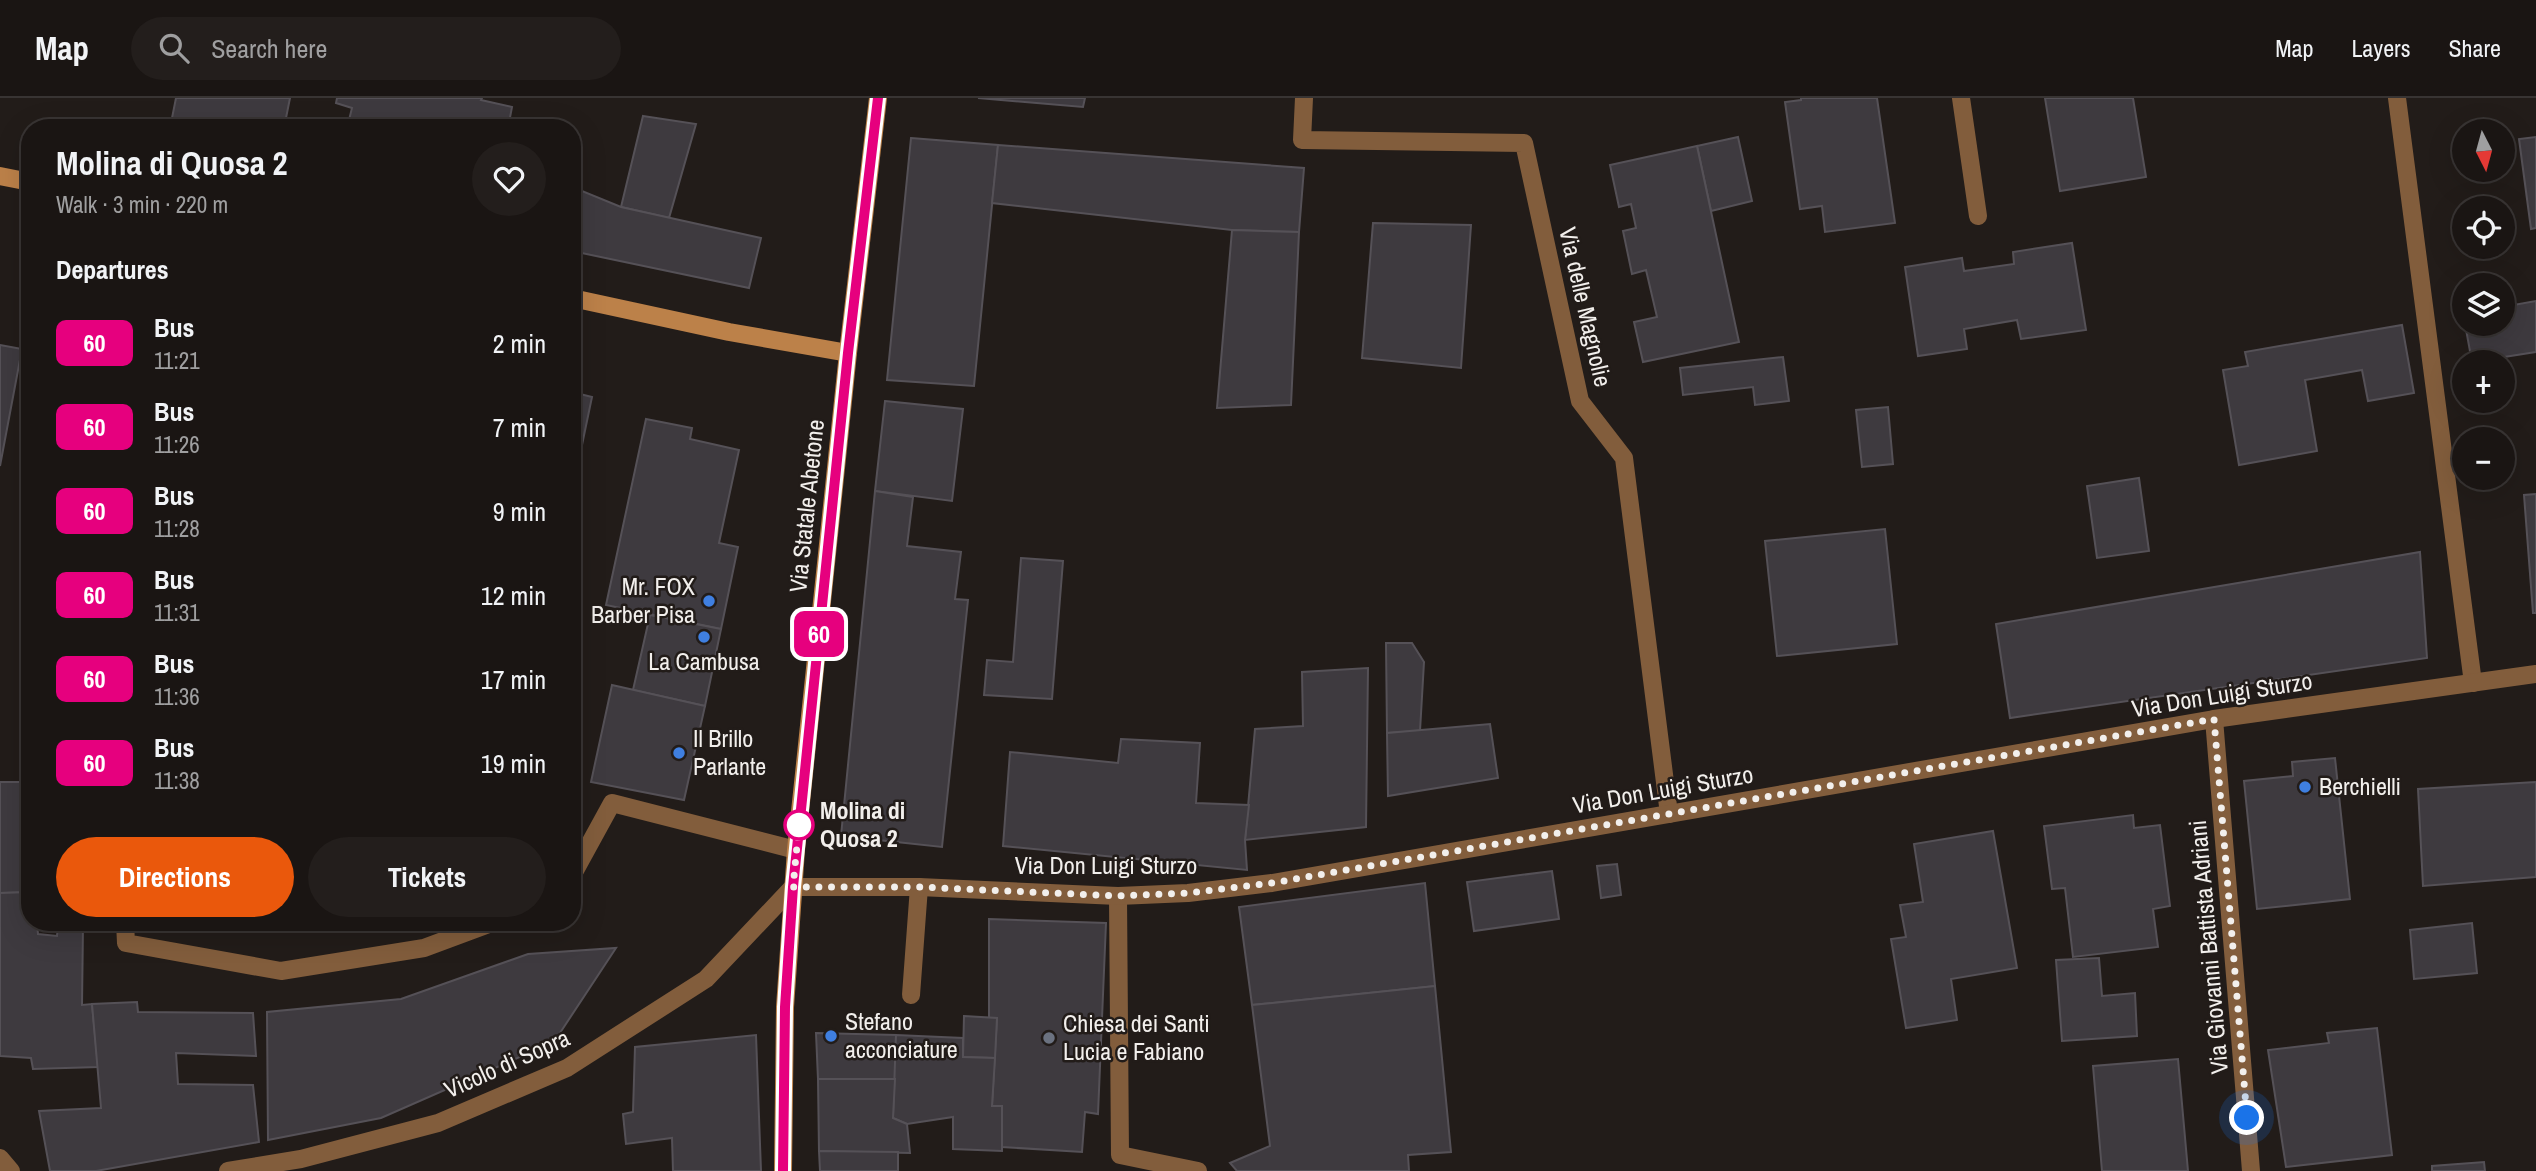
<!DOCTYPE html>
<html lang="en">
<head>
<meta charset="utf-8">
<style>
  body { margin:0; font-family:"Archivo Narrow",sans-serif; background:#231e1c; color:#f1f3f6; height:100vh; display:flex; flex-direction:column; font-size:26px; white-space:nowrap }
  * { box-sizing:border-box; margin:0 }
  p { font-size:23px; color:#9f9fa0 }
  .icon { flex:none; width:38px; height:38px; fill:none; stroke:currentColor; stroke-width:2; stroke-linecap:round; stroke-linejoin:round }
  .map { position:relative; flex:1; overflow:hidden }
  .details { position:absolute; left:21px; top:21px; width:560px; height:812px; display:flex; flex-direction:column; background:#1a1513; border-radius:28px; box-shadow:0 7px 28px #0002,0 0 0 2px #383433 }
  .details>* { flex:none }
  .badge { padding:0 14px; border-radius:10px; font-size:24px; line-height:46px }
  .needle { width:46px; rotate:174deg }
  .tools { position:absolute; left:2452px; top:21px; display:grid; gap:14px }
  .tools a { display:grid; place-items:center; width:63px; height:63px; border-radius:50%; background:#1a1513; box-shadow:0 7px 28px #0002,0 0 0 2px #383433; font-size:35px }
  .you { position:absolute; width:35px; height:35px; margin:-18px; border:5px solid #fff; border-radius:50%; background:#1a73e8; box-shadow:0 0 0 10px #1a73e833 }
  .map>.badge { position:absolute; translate:-50% -50%; box-shadow:0 0 0 4px #fff }
  h2 { padding:0 35px; font-size:26px; line-height:63px }
  .round { display:grid; place-items:center; flex:none; width:74px; height:74px; border-radius:37px; background:#231e1c }
  .overview { display:flex; align-items:center; justify-content:space-between; height:119px; padding:0 35px }
  h1 { font-size:33px; font-weight:700; line-height:52px }
  .primary-button { display:flex; gap:14px; margin-top:auto; padding:14px 35px }
  .primary-button a { flex:1; height:80px; border-radius:42px; background:#ea580c; color:#fff; font-size:28px; font-weight:700; line-height:80px; text-align:center }
  .primary-button a+a { background:#231e1c; color:#f1f3f6 }
  ul { padding:0; list-style:none }
  li { display:flex; align-items:center; gap:21px; height:84px; padding:0 35px }
  li div { flex:1 }
  li b { display:block; font-size:26px }
  li em { font-style:normal }
  li .badge { min-width:77px; font-weight:700; text-align:center }
  header { display:flex; align-items:center; gap:42px; box-sizing:border-box; height:98px; padding:0 35px; background:#1a1513; border-bottom:2px solid #383433 }
  header strong { font-size:33px }
  nav { display:flex; gap:38px; margin-inline-start:auto; font-size:24px }
  .search { width:490px; height:63px; background:#231e1c; display:flex; align-items:center; gap:18px; box-sizing:border-box; padding:0 24px; border-radius:38px; color:#9f9fa0; font-size:26px }
  .map>svg:first-child { display:block }
  .building { fill:#3e3a3f; stroke:#555157; stroke-width:2 }
  .lines { fill:none; stroke-linecap:round; stroke-linejoin:round }
  .lane { stroke:#825d3c; stroke-width:18 }
  .street { stroke:#825d3c; stroke-width:18 }
  .secondary { stroke:#bc8149; stroke-width:18 }
  .line-casing { stroke:#fff; stroke-width:16 }
  .line { stroke:#e6007e; stroke-width:10 }
  .walk { stroke:#f2efec; stroke-width:7; stroke-dasharray:0 12.6 }
  .shop-dot { fill:#3f7fe0; stroke:#221c19; stroke-width:2.5 }
  .stop-dot { fill:#fff; stroke:#e6007e; stroke-width:3.5 }
  .worship-dot { fill:#6b7280; stroke:#221c19; stroke-width:2.5 }
  .labels { text-anchor:middle; stroke-width:5; stroke-linejoin:round; paint-order:stroke }
  .street-label { font-size:24px; fill:#f2efec; stroke:#221c19 }
  .poi-label { font-size:24px; fill:#f2efec; stroke:#221c19; text-anchor:start }
  .stop-label { font-size:24px; font-weight:bold; fill:#f2efec; stroke:#221c19; text-anchor:start }
</style>
</head>
<body>
<header>
<strong>Map</strong>
<div class="search"><svg class="icon" aria-label="search" viewBox="0 0 24 24"><circle cx="10" cy="10" r="6"/><path d="M15 15l6 6"/></svg>Search here</div>
<nav><a>Map</a><a>Layers</a><a>Share</a></nav>
</header>
<div class="map">
<svg width="2536" height="1073" viewBox="0 0 2536 1073">
  <rect width="100%" height="100%" fill="#221c19"/>
  <g class="building">
    <path d="M176,0H290L284,30H264L241,25L239,30H196L171,25Z"/>
    <path d="M337,0H482L481,2L512,9L508,30H347L352,10L336,5Z"/>
    <path d="M978,0H1085L1083,9Z"/>
    <path d="M1801,0H1877L1895,125L1825,134L1822,108L1800,111L1785,4L1801,2Z"/>
    <path d="M2045,0H2133L2146,79L2060,93Z"/>
    <path d="M643,18L696,26L669,120L621,109Z"/>
    <path d="M1738,39L1752,103L1711,113L1697,48Z"/>
    <path d="M2536,39V130L2531,131L2519,41Z"/>
    <path d="M911,40L998,47L974,288L887,282Z"/>
    <path d="M998,47L1304,70L1299,134L1232,132L992,105Z"/>
    <path d="M1697,48L1739,244L1643,264L1634,224L1657,219L1646,172L1632,176L1623,133L1636,130L1631,106L1619,109L1610,67Z"/>
    <path d="M572,59L581,60L572,89L621,109L761,140L749,190L572,153Z"/>
    <path d="M1373,125L1471,127L1461,270L1362,260Z"/>
    <path d="M1232,132L1299,134L1291,307L1217,310Z"/>
    <path d="M2072,145L2086,232L2021,241L2017,222L1964,231L1967,251L1918,258L1905,169L1962,160L1964,173L2014,166L2013,154Z"/>
    <path d="M2536,203V254L2472,264L2465,226H2502V209Z"/>
    <path d="M2402,227L2414,295L2368,303L2362,272L2305,282L2317,353L2239,367L2223,272L2248,268L2245,254Z"/>
    <path d="M0,247L22,251L0,368Z"/>
    <path d="M1783,259L1789,303L1755,307L1753,289L1683,297L1680,270Z"/>
    <path d="M572,294L592,299L572,395Z"/>
    <path d="M885,303L963,311L952,403L875,393Z"/>
    <path d="M1888,309L1893,366L1862,369L1856,312Z"/>
    <path d="M646,321L692,330L690,341L739,352L719,445L738,449L721,531L606,507Z"/>
    <path d="M2139,380L2149,453L2097,460L2087,388Z"/>
    <path d="M875,393L913,399L907,448L961,454L955,501L968,502L942,749L841,738Z"/>
    <path d="M2536,396V515H2533L2524,397Z"/>
    <path d="M1885,431L1897,546L1777,558L1765,443Z"/>
    <path d="M2420,454L2427,560L2010,620L1996,526Z"/>
    <path d="M1021,460L1063,463L1052,601L984,597L987,562L1013,564Z"/>
    <path d="M650,517L721,531L705,608L633,592Z"/>
    <path d="M1386,545H1412L1424,564L1420,633L1387,635Z"/>
    <path d="M1368,570L1366,729L1245,742L1255,631L1303,628L1302,574Z"/>
    <path d="M612,587L705,608L684,702L591,684Z"/>
    <path d="M1490,626L1498,680L1388,698L1387,635Z"/>
    <path d="M1121,641L1200,645L1196,705L1249,707L1245,742L1247,772L1003,748L1010,654L1118,665Z"/>
    <path d="M2335,660L2350,801L2257,811L2244,683L2293,678L2292,664Z"/>
    <path d="M30,663V794L0,795V684H29Z"/>
    <path d="M2536,684V779L2423,788L2418,691Z"/>
    <path d="M2133,717L2134,730L2160,727L2170,808L2153,811L2158,849L2073,859L2065,790L2052,791L2044,728Z"/>
    <path d="M1993,733L2017,870L1951,881L1957,922L1906,930L1891,841L1906,839L1900,807L1923,804L1914,746Z"/>
    <path d="M1617,766L1621,797L1601,800L1597,768Z"/>
    <path d="M1552,773L1559,821L1474,833L1467,784Z"/>
    <path d="M1425,785L1435,888L1252,907L1239,809Z"/>
    <path d="M30,794V824H37L38,836L57,838L58,827H83L82,907L92,906L98,969L33,971L31,960L0,958V795Z"/>
    <path d="M989,821L1106,825L1098,1016L1085,1014L1082,1054L1002,1049V1008H992L997,920H989Z"/>
    <path d="M2472,825L2477,875L2414,881L2410,832Z"/>
    <path d="M616,850L554,944L381,1020L268,1042L267,914L401,901L528,856Z"/>
    <path d="M2099,860L2102,898L2135,895L2137,938L2062,943L2056,862Z"/>
    <path d="M1435,888L1451,1054L1408,1057L1409,1073H1237L1230,1065L1270,1048L1252,907Z"/>
    <path d="M137,904L138,914L253,915L256,958L176,955L178,986L253,987L259,1044L96,1073H50L39,1013L101,1010L92,906Z"/>
    <path d="M964,918L997,920L995,960L963,959Z"/>
    <path d="M2377,930L2392,1057L2286,1069L2268,952L2329,945L2327,935Z"/>
    <path d="M816,935L896,937L895,981H818Z"/>
    <path d="M756,937L761,1073H673L672,1040L626,1046L623,1016L633,1014L635,949Z"/>
    <path d="M896,937L963,940V959L995,960L992,1008H1002V1053L953,1051V1019L907,1026L893,1020Z"/>
    <path d="M2178,961L2188,1073H2102L2093,968Z"/>
    <path d="M818,981H895L893,1020L907,1026L910,1055L819,1053Z"/>
    <path d="M819,1053L898,1054V1073H820Z"/>
    <path d="M2484,1064L2485,1073H2432V1068Z"/>
  </g>
  <g class="lines">
    <g class="lane">
      <path d="M1961,0L1978,118"/>
      <path d="M2397,0L2473,585"/>
      <path d="M572,778L612,705L796,752"/>
      <path d="M1118,798L1120,1057L1198,1073"/>
      <path d="M125,824L126,845L281,873L424,850L494,824"/>
      <path d="M911,897L919,789"/>
    </g>
    <g class="street">
      <path d="M1304,0L1302,42L1524,45L1580,303L1624,360L1669,716"/>
      <path d="M2214,621L2251,1073"/>
      <path d="M0,1060L11,1073"/>
      <path d="M228,1073L301,1061L438,1025L567,970L706,881L793,789H919L1118,798L1188,795L1272,785L2214,621L2536,576"/>
    </g>
    <g class="secondary">
      <path d="M0,78L30,84"/>
      <path d="M572,200L729,234L848,255"/>
      <path d="M783,1073L785,909L796,752L848,255L878,0"/>
    </g>
  </g>
  <g class="lines">
    <g class="line-casing">
      <path id="line" d="M783,1073L785,909L793,789L848,255L878,0"/>
    </g>
    <use href="#line" class="line"/>
    <path class="walk" d="M799,727L793,789H919L1118,798L1188,795L1272,785L2214,621L2247,1020"/>
  </g>
  <g class="shop-dot">
    <circle cx="709" cy="503" r="7"/>
    <circle cx="704" cy="539" r="7"/>
    <circle cx="679" cy="655" r="7"/>
    <circle cx="2305" cy="689" r="7"/>
    <circle cx="831" cy="938" r="7"/>
  </g>
  <circle class="stop-dot" cx="799" cy="727" r="14"/>
  <circle class="worship-dot" cx="1049" cy="940" r="7"/>
  <g class="labels">
    <g class="street-label">
      <text transform="translate(1585 209) rotate(77)" y="8">Via delle Magnolie</text>
      <text transform="translate(807 408) rotate(-84)" y="8">Via Statale Abetone</text>
      <text transform="translate(2222 597) rotate(-9)" y="8">Via Don Luigi Sturzo</text>
      <text transform="translate(1663 692) rotate(-10)" y="8">Via Don Luigi Sturzo</text>
      <text x="1106" y="776">Via Don Luigi Sturzo</text>
      <text transform="translate(2209 849) rotate(-95)" y="8">Via Giovanni Battista Adriani</text>
      <text transform="translate(507 966) rotate(-24)" y="8">Vicolo di Sopra</text>
    </g>
    <g class="poi-label">
      <text x="695" y="497" text-anchor="end">Mr. FOX<tspan x="695" dy="28">Barber Pisa</tspan></text>
      <text x="704" y="572" text-anchor="middle">La Cambusa</text>
      <text x="693" y="649">Il Brillo<tspan x="693" dy="28">Parlante</tspan></text>
      <text x="2319" y="697">Berchielli</text>
      <text x="845" y="932">Stefano<tspan x="845" dy="28">acconciature</tspan></text>
      <text x="1063" y="934">Chiesa dei Santi<tspan x="1063" dy="28">Lucia e Fabiano</tspan></text>
    </g>
    <g class="stop-label">
      <text x="820" y="721">Molina di<tspan x="820" dy="28">Quosa 2</tspan></text>
    </g>
  </g>
</svg>
<div class="tools">
<a><svg class="needle" viewBox="-14 -14 28 28"><path d="M0-13l5 13h-10z" fill="#e53935"/><path d="M0 13l5-13h-10z" fill="#9f9fa0"/></svg></a>
<a><svg class="icon" aria-label="locate" viewBox="0 0 24 24"><circle cx="12" cy="12" r="6"/><path d="M12 2v4M12 18v4M2 12h4M18 12h4"/></svg></a>
<a><svg class="icon" aria-label="layers" viewBox="0 0 24 24"><path d="M12 4l9 5-9 5-9-5zM3 14l9 5 9-5"/></svg></a>
<a>+</a>
<a>−</a>
</div>
<div class="you" style="left:2247px;top:1020px"></div>
<b class="badge" style="left:819px;top:536px;background:#e6007e;color:#fff">60</b>
<section class="details">
<div class="overview"><div><h1>Molina di Quosa 2</h1><p>Walk · 3 min · 220 m</p></div><a class="round"><svg class="icon" aria-label="heart" viewBox="0 0 24 24"><path d="M12 20l-8-8c-3-5 5-10 8-4 3-6 11-1 8 4z"/></svg></a></div>
<h2>Departures</h2>
<ul>
<li><span class="badge" style="background:#e6007e;color:#fff">60</span><div><b>Bus</b><p>11:21</p></div><em>2 min</em></li>
<li><span class="badge" style="background:#e6007e;color:#fff">60</span><div><b>Bus</b><p>11:26</p></div><em>7 min</em></li>
<li><span class="badge" style="background:#e6007e;color:#fff">60</span><div><b>Bus</b><p>11:28</p></div><em>9 min</em></li>
<li><span class="badge" style="background:#e6007e;color:#fff">60</span><div><b>Bus</b><p>11:31</p></div><em>12 min</em></li>
<li><span class="badge" style="background:#e6007e;color:#fff">60</span><div><b>Bus</b><p>11:36</p></div><em>17 min</em></li>
<li><span class="badge" style="background:#e6007e;color:#fff">60</span><div><b>Bus</b><p>11:38</p></div><em>19 min</em></li>
</ul>
<div class="primary-button"><a>Directions</a><a>Tickets</a></div>
</section>
</div>
</body>
</html>
